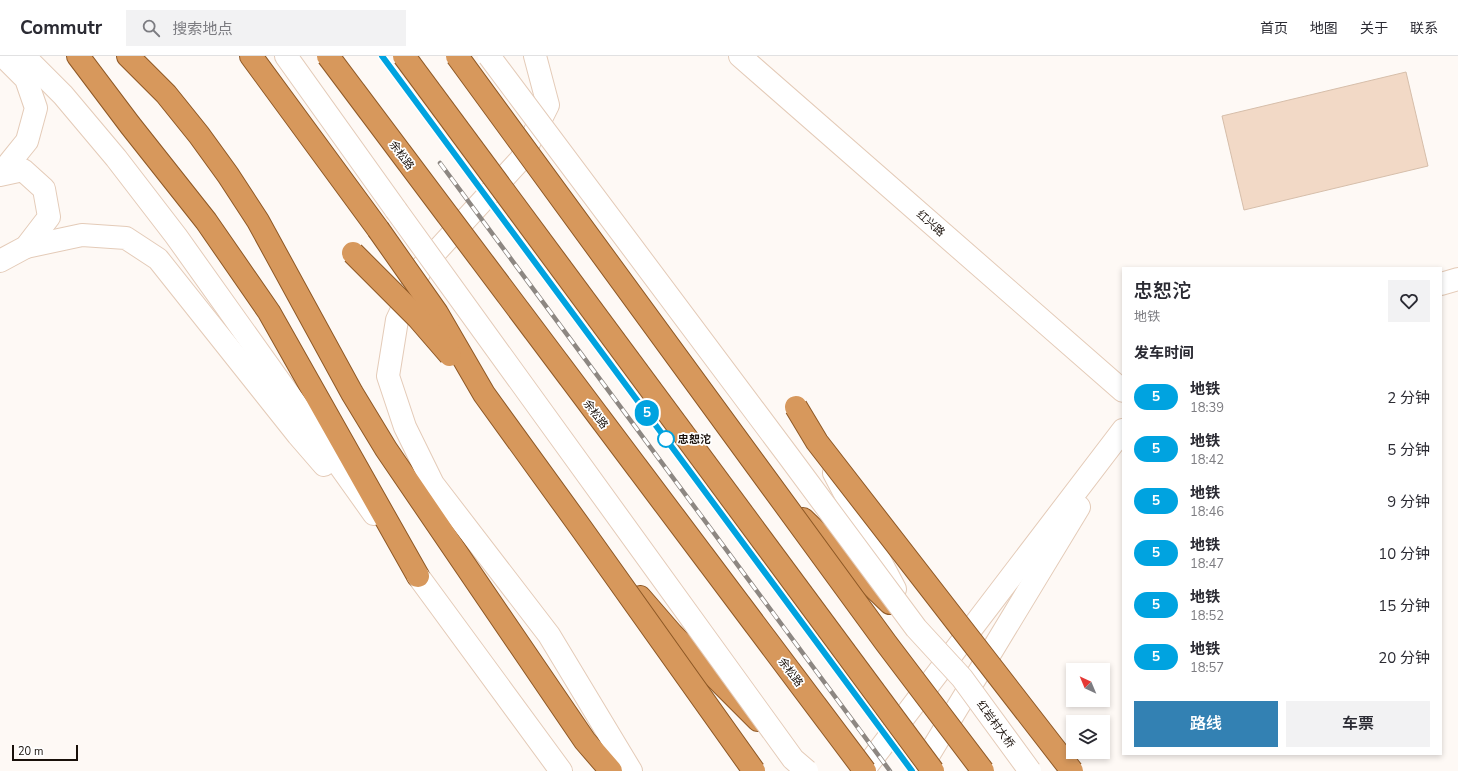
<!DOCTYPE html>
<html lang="zh">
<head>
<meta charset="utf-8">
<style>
  body { margin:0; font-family:"Nunito Sans","Noto Sans SC",sans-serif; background:#f2f2f3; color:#2b2b33; height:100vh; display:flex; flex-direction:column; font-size:15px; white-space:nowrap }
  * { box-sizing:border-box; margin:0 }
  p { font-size:13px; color:#7c7c81 }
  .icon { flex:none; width:22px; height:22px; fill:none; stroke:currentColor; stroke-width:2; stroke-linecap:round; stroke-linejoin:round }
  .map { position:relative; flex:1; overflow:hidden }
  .panel { position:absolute; left:1122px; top:211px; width:320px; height:488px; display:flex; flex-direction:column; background:#fff; border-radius:0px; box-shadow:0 2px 6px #0003 }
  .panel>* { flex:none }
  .badge { padding:0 8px; border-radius:13px; font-size:14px; line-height:26px }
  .needle { width:26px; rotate:316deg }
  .tools { position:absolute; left:1066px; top:607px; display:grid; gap:8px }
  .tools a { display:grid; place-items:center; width:44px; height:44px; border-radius:0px; background:#fff; box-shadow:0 2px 6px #0003; font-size:20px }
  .scale { position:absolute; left:12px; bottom:10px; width:66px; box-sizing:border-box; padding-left:4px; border:2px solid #19100a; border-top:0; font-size:11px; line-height:14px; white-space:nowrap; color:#19100a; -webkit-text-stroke:3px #fff; paint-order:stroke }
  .map>.badge { position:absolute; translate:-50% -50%; box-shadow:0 0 0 2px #fff }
  h2 { padding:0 12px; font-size:15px; line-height:36px }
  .round { display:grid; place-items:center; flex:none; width:42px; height:42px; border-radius:0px; background:#f2f2f3 }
  .summary { display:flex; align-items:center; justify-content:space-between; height:68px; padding:0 12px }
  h1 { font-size:19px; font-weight:600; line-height:30px }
  .cta { display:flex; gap:8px; margin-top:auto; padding:8px 12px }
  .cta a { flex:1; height:46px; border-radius:0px; background:#3381b3; color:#fff; font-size:16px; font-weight:600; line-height:46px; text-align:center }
  .cta a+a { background:#f2f2f3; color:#2b2b33 }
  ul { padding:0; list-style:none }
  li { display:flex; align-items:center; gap:12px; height:52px; padding:0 12px }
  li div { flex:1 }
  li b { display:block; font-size:15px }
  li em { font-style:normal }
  li .badge { min-width:44px; font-weight:700; text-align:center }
  header { display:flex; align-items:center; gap:24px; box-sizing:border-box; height:56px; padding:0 20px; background:#fff; border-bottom:1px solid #e1e1e2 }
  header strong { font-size:19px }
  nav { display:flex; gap:22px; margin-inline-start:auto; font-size:14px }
  .search { width:280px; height:36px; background:#f2f2f3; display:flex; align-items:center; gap:10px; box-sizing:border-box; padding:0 14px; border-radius:0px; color:#7c7c81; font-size:15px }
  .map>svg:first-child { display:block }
  .building { fill:#f2d9c6; stroke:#d6beaa }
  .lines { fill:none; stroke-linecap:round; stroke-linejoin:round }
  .minor-casing { stroke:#e4cbb8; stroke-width:24 }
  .tertiary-casing { stroke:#e4cbb8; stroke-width:24 }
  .secondary-casing { stroke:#e4cbb8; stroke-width:24 }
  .trunk-casing { stroke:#8e5825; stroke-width:24 }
  .minor { stroke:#fff; stroke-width:22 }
  .tertiary { stroke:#fff; stroke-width:22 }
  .secondary { stroke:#fff; stroke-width:22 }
  .trunk { stroke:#d7985c; stroke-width:22 }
  .rail-casing { stroke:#8d8782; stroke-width:4.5 }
  .rail { stroke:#fff; stroke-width:3; stroke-dasharray:9; stroke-linecap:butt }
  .secondary-bridge-casing { stroke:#e4cbb8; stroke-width:24; stroke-linecap:butt }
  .trunk-bridge-casing { stroke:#8e5825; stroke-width:24; stroke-linecap:butt }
  .secondary-bridge { stroke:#fff; stroke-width:22 }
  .trunk-bridge { stroke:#d7985c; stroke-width:22 }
  .line-casing { stroke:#fff; stroke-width:9 }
  .line { stroke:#00a3e0; stroke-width:6 }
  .stop-dot { fill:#fff; stroke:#00a3e0; stroke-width:2 }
  .labels { text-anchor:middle; stroke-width:3.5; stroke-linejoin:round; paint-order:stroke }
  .street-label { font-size:11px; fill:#19100a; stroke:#fff }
  .stop-label { font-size:11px; font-weight:bold; fill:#19100a; stroke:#fff; text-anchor:start }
</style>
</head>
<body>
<header>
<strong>Commutr</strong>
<div class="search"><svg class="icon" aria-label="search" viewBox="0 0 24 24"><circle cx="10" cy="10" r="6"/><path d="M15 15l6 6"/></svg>搜索地点</div>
<nav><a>首页</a><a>地图</a><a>关于</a><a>联系</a></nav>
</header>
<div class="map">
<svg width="1458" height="715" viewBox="0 0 1458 715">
  <rect width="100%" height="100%" fill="#fef9f5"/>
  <path class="building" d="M1406,16L1428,110L1244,154L1222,60Z"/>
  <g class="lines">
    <g class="minor-casing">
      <path id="minor" d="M0,119L23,114L44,133L49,161L26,191L0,205"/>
    </g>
    <g class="tertiary-casing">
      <g id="tertiary">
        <path d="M740,0L1123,335"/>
        <path d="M1441,228L1458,223"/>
        <path d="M418,520L561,715"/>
        <path d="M863,715L1123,374"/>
        <path d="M919,715L1079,451"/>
      </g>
    </g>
    <g class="secondary-casing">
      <g id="secondary">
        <path d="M24,0L63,39L116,102L176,180L374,458"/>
        <path d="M286,0L396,154"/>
        <path d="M535,0L548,49L521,103L422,211L397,264L388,320L405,371L433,428L549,579L631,715"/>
        <path d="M0,113L6,111L27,85L36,52L26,23L3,0"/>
        <path d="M26,191L82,179L126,182L158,203L298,379L324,409"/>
        <path d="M834,417L895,533"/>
      </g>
    </g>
    <g class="trunk-casing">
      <g id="trunk">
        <path d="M78,0L130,69L206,165L269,256L418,520"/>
        <path d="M128,0L166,38L199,79L228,119L258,165L352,337L386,393L585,685L611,715"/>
        <path d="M251,0L378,173"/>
        <path d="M803,463L890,547"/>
        <path d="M640,541L672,578L758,664"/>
      </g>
    </g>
    <use href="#minor" class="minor"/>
    <use href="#tertiary" class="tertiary"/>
    <use href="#secondary" class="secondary"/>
    <use href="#trunk" class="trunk"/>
    <g class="rail-casing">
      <g id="rail">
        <path d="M454,97L912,715"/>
        <path d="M440,107L890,715"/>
      </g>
    </g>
    <use href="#rail" class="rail"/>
    <g class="secondary-bridge-casing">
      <g id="secondary-bridge">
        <path d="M489,0L787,398L916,572L962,622L1030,715"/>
        <path d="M396,154L793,703L807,715"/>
      </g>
    </g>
    <g class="trunk-bridge-casing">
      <g id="trunk-bridge">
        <path d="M328,0L865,715"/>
        <path d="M404,0L933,715"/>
        <path d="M457,0L886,587L983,715"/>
        <path d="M378,173L437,257L484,338L581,472L754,715"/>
        <path d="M353,197L418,262L450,299"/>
        <path d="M796,351L817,386L1072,715"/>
      </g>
    </g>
    <use href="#secondary-bridge" class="secondary-bridge"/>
    <use href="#trunk-bridge" class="trunk-bridge"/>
  </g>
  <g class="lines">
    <g class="line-casing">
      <path id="line" d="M382,0L912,715"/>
    </g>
    <use href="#line" class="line"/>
  </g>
  <circle class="stop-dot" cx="666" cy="383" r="8"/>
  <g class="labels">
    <g class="street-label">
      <text transform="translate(402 99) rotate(53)" y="4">余松路</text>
      <text transform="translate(931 167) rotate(41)" y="4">红兴路</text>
      <text transform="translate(596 358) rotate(53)" y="4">余松路</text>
      <text transform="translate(791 616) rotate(53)" y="4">余松路</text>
      <text transform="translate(996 668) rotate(54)" y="4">红岩村大桥</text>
    </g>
    <g class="stop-label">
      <text x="678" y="387">忠恕沱</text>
    </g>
  </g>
</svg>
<div class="tools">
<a><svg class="needle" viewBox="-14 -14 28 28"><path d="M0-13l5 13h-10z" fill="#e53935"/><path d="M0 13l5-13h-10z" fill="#7c7c81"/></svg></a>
<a><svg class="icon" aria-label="layers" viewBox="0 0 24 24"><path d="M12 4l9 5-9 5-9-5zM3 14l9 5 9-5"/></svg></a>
</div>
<div class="scale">20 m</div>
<b class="badge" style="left:647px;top:357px;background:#00a3e0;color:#fff">5</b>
<section class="panel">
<div class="summary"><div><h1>忠恕沱</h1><p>地铁</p></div><a class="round"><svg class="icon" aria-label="heart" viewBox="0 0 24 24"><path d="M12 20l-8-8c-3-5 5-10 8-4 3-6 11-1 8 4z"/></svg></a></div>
<h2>发车时间</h2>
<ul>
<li><span class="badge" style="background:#00a3e0;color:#fff">5</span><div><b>地铁</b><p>18:39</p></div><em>2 分钟</em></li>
<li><span class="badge" style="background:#00a3e0;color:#fff">5</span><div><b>地铁</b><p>18:42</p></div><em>5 分钟</em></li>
<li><span class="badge" style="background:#00a3e0;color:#fff">5</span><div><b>地铁</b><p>18:46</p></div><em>9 分钟</em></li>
<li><span class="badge" style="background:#00a3e0;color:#fff">5</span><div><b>地铁</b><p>18:47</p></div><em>10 分钟</em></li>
<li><span class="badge" style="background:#00a3e0;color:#fff">5</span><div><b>地铁</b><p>18:52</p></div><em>15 分钟</em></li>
<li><span class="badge" style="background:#00a3e0;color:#fff">5</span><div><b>地铁</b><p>18:57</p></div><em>20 分钟</em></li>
</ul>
<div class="cta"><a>路线</a><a>车票</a></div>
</section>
</div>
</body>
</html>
